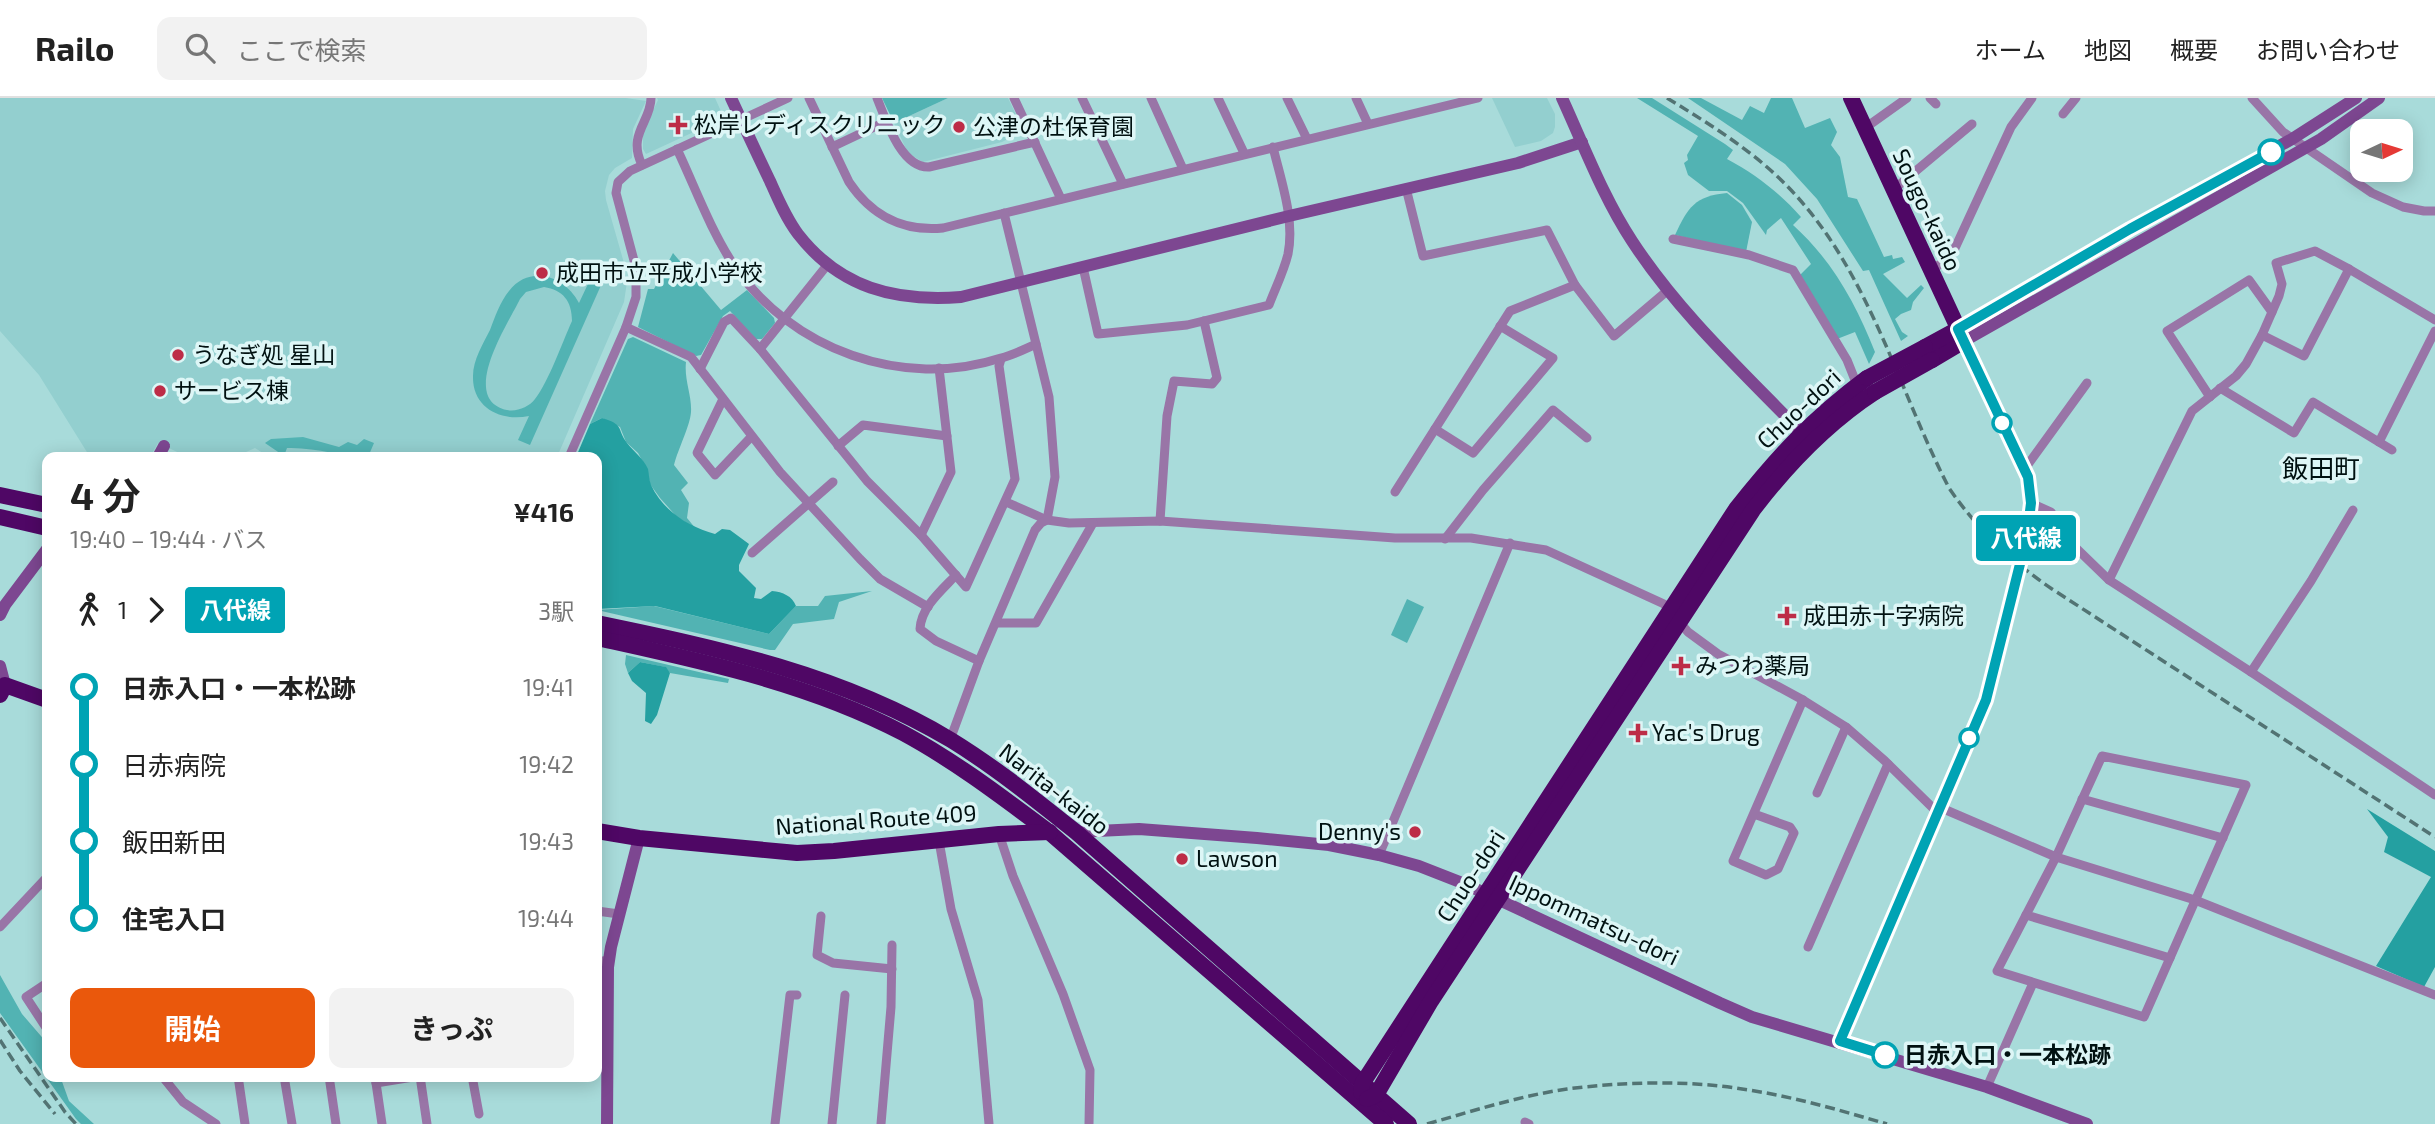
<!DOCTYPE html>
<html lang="ja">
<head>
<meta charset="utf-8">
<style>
  body { margin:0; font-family:"Exo 2","Noto Sans JP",sans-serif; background:#f2f2f2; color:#222; height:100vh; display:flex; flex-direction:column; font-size:26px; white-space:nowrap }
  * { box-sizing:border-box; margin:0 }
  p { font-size:23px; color:#767676 }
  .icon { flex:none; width:38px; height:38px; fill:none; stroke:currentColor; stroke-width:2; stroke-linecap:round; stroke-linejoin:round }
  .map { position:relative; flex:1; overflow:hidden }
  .panel { position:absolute; left:42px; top:354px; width:560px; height:630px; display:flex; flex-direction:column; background:#fff; border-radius:14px; box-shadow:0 4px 18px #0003 }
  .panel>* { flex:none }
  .badge { padding:0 14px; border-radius:5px; font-size:24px; line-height:46px }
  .needle { width:46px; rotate:86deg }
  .buttons { position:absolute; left:2350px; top:21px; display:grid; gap:14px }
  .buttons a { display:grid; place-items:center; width:63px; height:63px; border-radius:14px; background:#fff; box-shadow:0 4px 18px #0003; font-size:35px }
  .map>.badge { position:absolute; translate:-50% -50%; box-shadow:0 0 0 4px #fff }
  .legs { display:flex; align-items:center; gap:10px; height:77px; padding:0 28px; font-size:23px }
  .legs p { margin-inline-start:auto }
  .overview { display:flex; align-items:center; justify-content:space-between; height:119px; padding:0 28px }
  h1 { font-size:38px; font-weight:700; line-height:52px }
  .cta { display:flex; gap:14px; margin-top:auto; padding:14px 28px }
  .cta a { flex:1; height:80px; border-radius:14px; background:#ea580c; color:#fff; font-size:28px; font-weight:700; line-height:80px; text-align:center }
  .cta a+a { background:#f2f2f2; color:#222 }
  ul { padding:0 28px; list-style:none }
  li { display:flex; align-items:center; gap:24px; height:77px; font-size:26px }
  li i { display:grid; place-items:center; width:10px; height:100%; margin:0 9px; background:currentColor }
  li i::after { content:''; width:18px; height:18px; margin:-9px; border:5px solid; border-radius:50%; background:#fff }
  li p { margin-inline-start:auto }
  li:first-child i { background:linear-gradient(#0000 50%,currentColor 0) }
  li:last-child i { background:linear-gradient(currentColor 50%,#0000 0) }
  header { display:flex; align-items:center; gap:42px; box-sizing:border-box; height:98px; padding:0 35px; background:#fff; border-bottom:2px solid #e0e0e0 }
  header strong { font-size:33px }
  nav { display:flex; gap:38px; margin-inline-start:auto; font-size:24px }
  .search { width:490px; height:63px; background:#f2f2f2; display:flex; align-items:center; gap:18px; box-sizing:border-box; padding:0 24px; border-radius:14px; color:#767676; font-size:26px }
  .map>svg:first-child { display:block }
  .built { fill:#93cfcf }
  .green { fill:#52b3b3; fill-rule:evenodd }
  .forest { fill:#24a0a1 }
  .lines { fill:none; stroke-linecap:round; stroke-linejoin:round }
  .street { stroke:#9975a7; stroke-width:9 }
  .secondary { stroke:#7d4791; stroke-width:12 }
  .highway { stroke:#4f0765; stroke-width:16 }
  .rail { stroke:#527373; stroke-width:3.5; stroke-dasharray:10 5; stroke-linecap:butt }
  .secondary-bridge { stroke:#7d4791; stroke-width:12 }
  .highway-bridge { stroke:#4f0765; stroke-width:16 }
  .line-1-casing { stroke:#fff; stroke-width:16 }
  .line-1 { stroke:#00a3b4; stroke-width:10 }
  .poi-dot { fill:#bd2c47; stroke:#ddf6f6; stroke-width:2.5 }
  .stop-1-dot { fill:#fff; stroke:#00a3b4; stroke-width:3.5 }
  .labels { text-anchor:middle; stroke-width:7; stroke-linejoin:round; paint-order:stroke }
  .poi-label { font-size:23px; fill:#011111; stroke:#ddf6f6; text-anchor:start }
  .street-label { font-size:23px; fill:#011111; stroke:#ddf6f6 }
  .stop-label { font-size:23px; font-weight:bold; fill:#011111; stroke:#ddf6f6; text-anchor:start }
  .quarter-label { font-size:26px; fill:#011111; stroke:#ddf6f6 }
</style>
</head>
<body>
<header>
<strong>Railo</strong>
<div class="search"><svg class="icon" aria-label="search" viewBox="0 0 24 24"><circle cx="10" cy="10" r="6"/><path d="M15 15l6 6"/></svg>ここで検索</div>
<nav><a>ホーム</a><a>地図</a><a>概要</a><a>お問い合わせ</a></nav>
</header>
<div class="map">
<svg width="2435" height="1026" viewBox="0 0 2435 1026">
  <rect width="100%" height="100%" fill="#a8dbda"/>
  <g class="built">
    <path d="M0,0H626L646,3L633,31L632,60L615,70L609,77L605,93L606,102L624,165L627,184L624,204L557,359H269L255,350L235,359H188L158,345L150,359H90L39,277L0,233Z"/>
    <path d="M657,0H715L724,20L646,56L643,51V34L658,2Z"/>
    <path d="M948,0H1008L1024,33L1002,44L923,64L908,55L894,25Z"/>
    <path d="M1492,0H1547L1555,16V29L1553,35L1541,43L1515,49Z"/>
  </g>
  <g class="green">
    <path d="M882,0H948L894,25Z"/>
    <path d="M1637,0H1652L1725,46L1733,52L1727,61C1755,76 1780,95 1801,119L1793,127C1832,162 1856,206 1875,254L1869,266L1855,234L1837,241L1799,178L1811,166L1781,120L1767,132L1766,137L1743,105L1727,93H1709L1688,77L1684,65L1688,62L1687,57L1698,38Z"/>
    <path d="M1688,0H1701L1742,22L1750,8L1764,15L1771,0H1792L1805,30L1830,20L1837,34L1831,47L1840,59L1848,99L1857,101L1884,159L1892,157L1893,161L1902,159L1905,164L1883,176L1907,200L1921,187L1924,190L1913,204L1911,212L1901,216L1895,221L1902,234L1908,238L1901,243L1869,172L1863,173L1817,101L1785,66Z"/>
    <path d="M1727,95L1742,107L1752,124L1746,154L1675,137C1688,109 1695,98 1727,95Z"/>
    <path d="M673,155L721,212L747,192L774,220L775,225L762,241H756L730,213L723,218L701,257L696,258L638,229L648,191H654Z"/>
    <path d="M595,171L606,176L530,347L518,342L529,318C501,324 472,310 473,278C473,262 483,246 490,232C495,219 500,204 509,193C530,166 565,178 579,205ZM544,189C563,192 572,203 572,223C562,245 549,283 535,301C529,309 517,314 507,312C458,301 508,226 520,201L526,194Z"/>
    <path d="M633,239L686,264C684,282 692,297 691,314C690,328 678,351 674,367L688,385L681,392L689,405L687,420L696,431L677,419L660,400L650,386L647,371L638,355L626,344L620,329L602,320L590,326L628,241Z"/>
    <path d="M303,339L339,349L348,344L357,347L364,341L374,345L368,359C340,359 317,349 287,350L284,358L265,345L271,341Z"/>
    <path d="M872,493L839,504L834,521L793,526L775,552H770L597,512L654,508L769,536L796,508H818L825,498Z"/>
    <path d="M1407,501L1424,509L1407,545L1391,537Z"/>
    <path d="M626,557L729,581L728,585L670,575L665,569L640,564L628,575L625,566Z"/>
    <path d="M0,877L22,916L47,945V978H60L69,1003L94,1026H81L76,1021L0,915Z"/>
  </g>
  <g class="forest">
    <path d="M602,320C625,327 616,330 627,345C634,354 643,360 648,371C649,376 649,382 651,387C663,413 689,429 715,436L722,431L730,432L749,446L739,467V473L756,490L754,500L761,501L772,493C783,494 792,498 796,508L769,536L655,508L597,511V359H576L590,326Z"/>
    <path d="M640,564L666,569L670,575L657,617L651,626L645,623L646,595L632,583L628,575Z"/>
    <path d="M2367,711L2435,753V869L2424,889L2376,868L2431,779L2384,754L2388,739Z"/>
  </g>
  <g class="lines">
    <g class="street">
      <path d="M809,0L849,84C871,117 903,134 943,130L1478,0"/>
      <path d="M877,0C886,22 901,70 929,69L1035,44"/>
      <path d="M1014,0L1061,101"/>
      <path d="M1082,0L1123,86"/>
      <path d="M1151,0L1183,71"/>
      <path d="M1218,0L1244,55"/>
      <path d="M1287,0L1307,41"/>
      <path d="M1356,0L1368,26"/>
      <path d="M1930,0L1936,6"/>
      <path d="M2252,0L2283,34L2372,95L2403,109L2424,113H2435"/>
      <path d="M2063,16L2076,0"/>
      <path d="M1865,30L1907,0"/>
      <path d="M832,49L887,23"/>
      <path d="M677,51C695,89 710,131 733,166C791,252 903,292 1001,260C1013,257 1025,251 1036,246"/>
      <path d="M642,67C627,36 651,24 651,0"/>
      <path d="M1406,90L1423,158L1547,132L1575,187L1614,238L1667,193"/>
      <path d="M1893,92L1972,26"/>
      <path d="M1673,141L1749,157L1793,172L1847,262L1857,287"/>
      <path d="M1083,169L1098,236L1187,227L1269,207C1275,191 1284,173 1288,156C1295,121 1281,83 1273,49"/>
      <path d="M1930,172L1950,161L2011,29L2032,0"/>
      <path d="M626,229L691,259L780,374L860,461L880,481L928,509"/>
      <path d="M2262,237L2279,198L2282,186L2276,165L2315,153L2349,171L2435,222"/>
      <path d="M760,251L828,166"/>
      <path d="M700,271L724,224L731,220L760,251L867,383L921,437L966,489L1015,381L999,268L1001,261"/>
      <path d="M2220,290L2294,335L2313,304L2392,352"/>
      <path d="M2210,299L2167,233L2249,182L2272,214"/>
      <path d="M723,301L697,355L715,377L751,339"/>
      <path d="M1435,331L1473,355L1553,260L1500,228"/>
      <path d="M2379,344L2435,233"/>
      <path d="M838,348L863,327L947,338"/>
      <path d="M569,359L626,229L636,199V170L616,95L618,84L630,73L788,0"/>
      <path d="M2024,372L2087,285"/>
      <path d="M1395,394L1510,213L1575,187"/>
      <path d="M1006,404L1047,422L1069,425L1160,423L1395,440H1471L1546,452L1664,506L1688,534L1718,556L1803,602L1846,629L1885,663L1937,714"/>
      <path d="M2031,405L2051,414L2077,451L2109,482L2251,574L2435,697"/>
      <path d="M1160,423L1167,318L1174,283L1212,286L1217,280L1204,223"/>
      <path d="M921,437L951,374L939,270"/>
      <path d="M1445,441L1483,392L1553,312L1587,340"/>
      <path d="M752,455L833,384"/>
      <path d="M956,477C942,492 921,509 920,531L936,543L979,563"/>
      <path d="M2109,482L2192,313L2236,278L2246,266L2262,237L2304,258L2349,171"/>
      <path d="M997,525H1036L1093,425"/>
      <path d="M2251,574L2311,483L2353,412"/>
      <path d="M950,642L979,563L1035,432L1041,425L1047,422L1055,379L1049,299L1004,115"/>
      <path d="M2102,658L2246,687L2144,919L1997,873L2056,759Z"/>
      <path d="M1817,695L1846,629"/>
      <path d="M2082,701L2223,740"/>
      <path d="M1939,709L2056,759L2195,802L2435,897"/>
      <path d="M1754,716L1790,729L1794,735L1778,771L1766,777L1733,763L1803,602"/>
      <path d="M999,736L1013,778L1063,896L1090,972L1089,1026"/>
      <path d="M939,743L951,811L978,902L989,1026"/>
      <path d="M1379,757L1510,445"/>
      <path d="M597,813L619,816"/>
      <path d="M2026,817L2170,860"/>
      <path d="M821,818L817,857L833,865L892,871"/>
      <path d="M0,829L47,779"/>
      <path d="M1808,849L1888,666"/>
      <path d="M597,864L609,862"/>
      <path d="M47,885L26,899L47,931"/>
      <path d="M162,978L183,1004L216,1026"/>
      <path d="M238,978L245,1026"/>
      <path d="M284,978L292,1026"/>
      <path d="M329,978L336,1026"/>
      <path d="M375,978L382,1026"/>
      <path d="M420,978L427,1026"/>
      <path d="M472,978L479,1016"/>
      <path d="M376,985L419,978"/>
      <path d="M1987,989L2033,885"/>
      <path d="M1525,1024L1529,1026"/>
      <path d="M775,1026L790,897H797"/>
      <path d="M832,1026L845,897"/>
      <path d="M881,1026L891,909L892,847"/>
    </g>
    <g class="secondary">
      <path d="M731,0C744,28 757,56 770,83C778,101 786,120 798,136C840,190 895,204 961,199L1289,118L1518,65L1582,44"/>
      <path d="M1562,0C1584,48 1603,99 1632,143C1679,215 1742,273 1801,334"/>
      <path d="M1958,231L2130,131L2292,41L2356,0"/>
      <path d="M158,359L164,348"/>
      <path d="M2027,438L2031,405L2028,379L1970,260L1964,243L2321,41L2379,0"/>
      <path d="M0,517L5,507L47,451"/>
      <path d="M0,568L5,587"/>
      <path d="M1076,734L1139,731L1257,740L1329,747L1379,757L1419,768L1465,786L1720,905L1752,919L1987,989L2087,1026"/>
      <path d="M1840,943L1986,602L2014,489"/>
      <path d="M607,1026L608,869L611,849L639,740"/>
    </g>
    <g class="highway">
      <path d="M1851,0L1964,243L1932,262"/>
      <path d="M1925,249L1958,231"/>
      <path d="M0,397L47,407"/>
      <path d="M0,419L47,430"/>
      <path d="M597,525C718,550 843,577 951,642C995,669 1036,702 1076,734L1409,1026"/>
      <path d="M597,540C701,563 808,585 903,635C955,663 1002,699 1049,734L1386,1026"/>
      <path d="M0,597L5,587L47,602"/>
      <path d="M597,733L639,740L797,755L834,753L999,736L1050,734"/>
      <path d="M1361,994L1362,986L1736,411C1779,357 1812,321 1867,280"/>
      <path d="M1367,1001L1376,997L1431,903L1753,412C1788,366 1826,326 1875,294"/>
    </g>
    <g class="rail">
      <path d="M1667,0C1711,27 1755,54 1790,91C1870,175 1897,289 1949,390C1977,431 2011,463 2052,491L2435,739"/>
      <path d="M0,920L65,1014L76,1026"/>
      <path d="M0,942L20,973L55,1016"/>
      <path d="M1427,1026C1473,1013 1519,998 1567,991C1621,984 1688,982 1742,991C1792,998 1839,1012 1887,1026"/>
    </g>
    <path class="secondary-bridge" d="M2014,489L2027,438"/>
    <g class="highway-bridge">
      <path d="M1867,280L1925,249"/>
      <path d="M1875,294L1932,262"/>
    </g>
  </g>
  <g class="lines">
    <g class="line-1-casing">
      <path id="line-1" d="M1885,957L1840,943L1986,602L2027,438L2031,405L2028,379L1958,231L2130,131L2271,54"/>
    </g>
    <use href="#line-1" class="line-1"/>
  </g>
  <g class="poi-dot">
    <path d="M674.5 16.5h7v7h7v7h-7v7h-7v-7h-7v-7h7z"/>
    <circle cx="959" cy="29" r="7"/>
    <circle cx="542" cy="175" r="7"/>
    <circle cx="178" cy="257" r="7"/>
    <circle cx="160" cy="293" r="7"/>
    <path d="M1783.5 507.5h7v7h7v7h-7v7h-7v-7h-7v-7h7z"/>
    <path d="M1677.5 557.5h7v7h7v7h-7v7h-7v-7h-7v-7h7z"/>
    <path d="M1634.5 624.5h7v7h7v7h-7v7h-7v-7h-7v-7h7z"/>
    <circle cx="1415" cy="734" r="7"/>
    <circle cx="1182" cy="761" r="7"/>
  </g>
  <g class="stop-1-dot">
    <circle cx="2271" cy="54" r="12"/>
    <circle cx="2002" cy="325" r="9"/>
    <circle cx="1969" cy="640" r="9"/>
    <circle cx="1885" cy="957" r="12"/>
  </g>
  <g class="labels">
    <g class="poi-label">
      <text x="694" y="35">松岸レディスクリニック</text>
      <text x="973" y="37">公津の杜保育園</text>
      <text x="556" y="183">成田市立平成小学校</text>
      <text x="192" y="265">うなぎ処 星山</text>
      <text x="174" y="301">サービス棟</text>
      <text x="1803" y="526">成田赤十字病院</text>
      <text x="1695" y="576">みつわ薬局</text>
      <text x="1652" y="643">Yac's Drug</text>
      <text x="1401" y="742" text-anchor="end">Denny's</text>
      <text x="1196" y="769">Lawson</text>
    </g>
    <g class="street-label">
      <text transform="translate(1927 112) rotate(65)" y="8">Sougo-kaido</text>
      <text transform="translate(1799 311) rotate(-43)" y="8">Chuo-dori</text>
      <text transform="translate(1054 691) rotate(38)" y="8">Narita-kaido</text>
      <text transform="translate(876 722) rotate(-4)" y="8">National Route 409</text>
      <text transform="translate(1471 778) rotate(-57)" y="8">Chuo-dori</text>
      <text transform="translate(1594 822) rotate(25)" y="8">Ippommatsu-dori</text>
    </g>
    <g class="stop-label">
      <text x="1904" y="965">日赤入口・一本松跡</text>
    </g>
    <g class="quarter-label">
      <text x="2321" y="380">飯田町</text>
    </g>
  </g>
</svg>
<div class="buttons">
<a><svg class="needle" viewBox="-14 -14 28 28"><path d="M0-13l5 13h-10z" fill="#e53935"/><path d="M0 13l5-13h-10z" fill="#767676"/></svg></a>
</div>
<b class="badge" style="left:2026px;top:440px;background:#00a3b4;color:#fff">八代線</b>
<section class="panel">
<div class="overview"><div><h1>4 分</h1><p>19:40 – 19:44 · バス</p></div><b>¥416</b></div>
<div class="legs"><svg class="icon" aria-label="walk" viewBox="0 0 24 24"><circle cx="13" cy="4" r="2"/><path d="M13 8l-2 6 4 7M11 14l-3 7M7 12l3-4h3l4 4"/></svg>1<svg class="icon" aria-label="forward" viewBox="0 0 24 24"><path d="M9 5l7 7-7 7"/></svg><b class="badge" style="background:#00a3b4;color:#fff">八代線</b><p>3駅</p></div>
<ul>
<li><i style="color:#00a3b4"></i><b>日赤入口・一本松跡</b><p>19:41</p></li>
<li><i style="color:#00a3b4"></i><span>日赤病院</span><p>19:42</p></li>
<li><i style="color:#00a3b4"></i><span>飯田新田</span><p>19:43</p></li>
<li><i style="color:#00a3b4"></i><b>住宅入口</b><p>19:44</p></li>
</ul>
<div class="cta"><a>開始</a><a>きっぷ</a></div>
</section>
</div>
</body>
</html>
